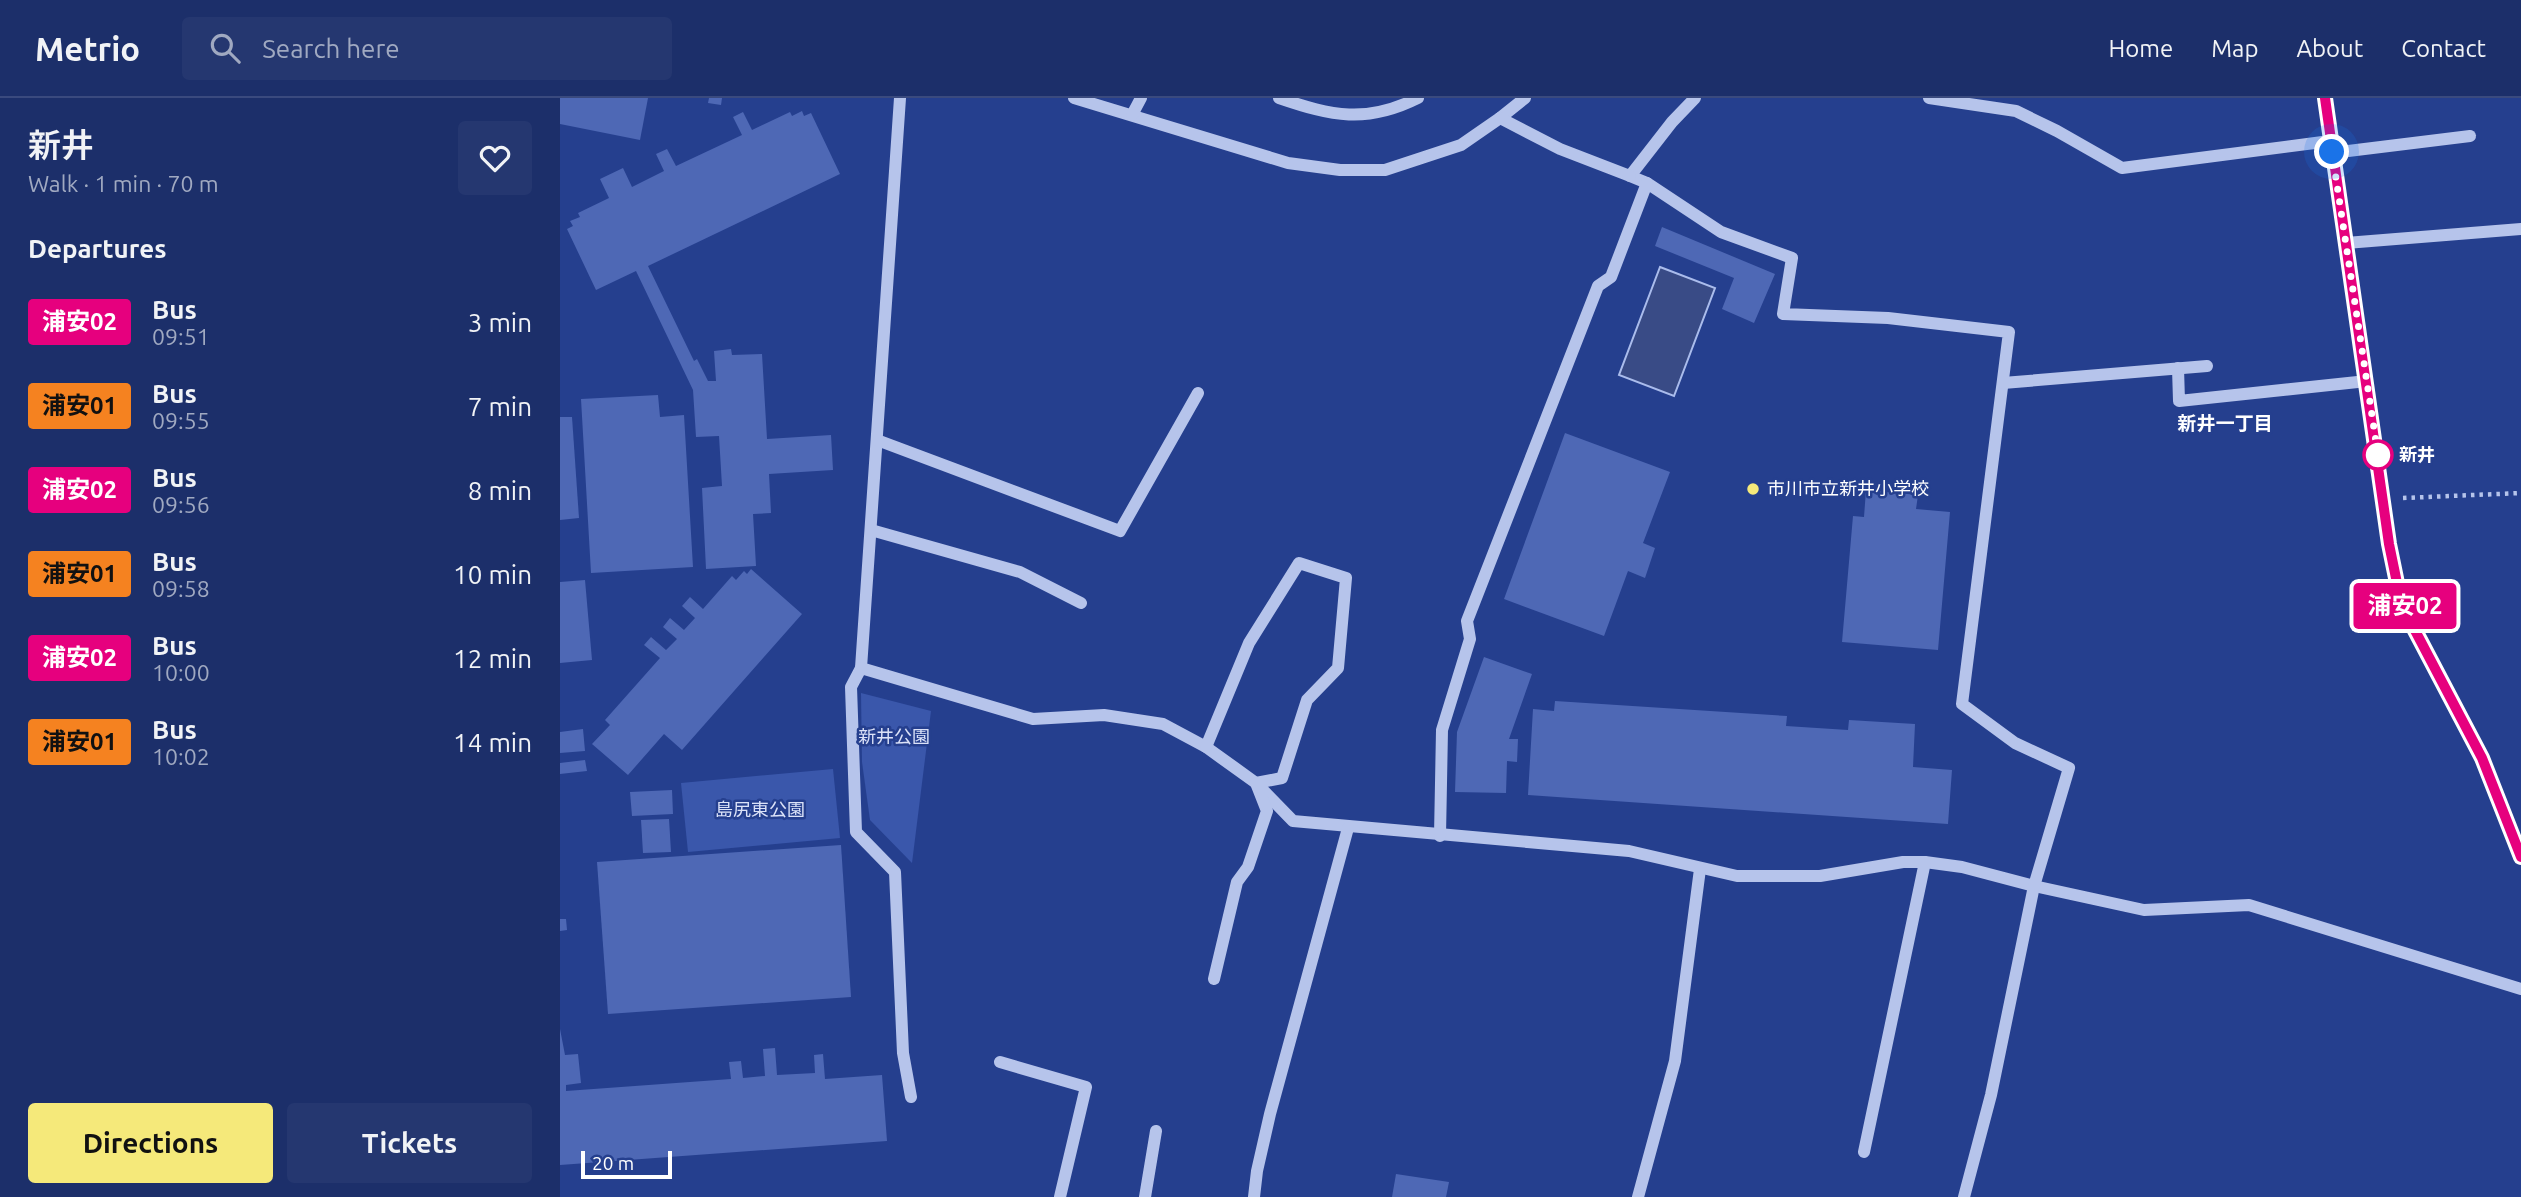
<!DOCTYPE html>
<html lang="en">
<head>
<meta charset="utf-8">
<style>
  body { margin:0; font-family:Ubuntu,"Noto Sans JP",sans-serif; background:#253770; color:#f1f3f6; height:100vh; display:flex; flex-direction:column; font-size:26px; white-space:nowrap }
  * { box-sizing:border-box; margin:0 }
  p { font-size:23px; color:#a0a9c1 }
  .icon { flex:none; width:38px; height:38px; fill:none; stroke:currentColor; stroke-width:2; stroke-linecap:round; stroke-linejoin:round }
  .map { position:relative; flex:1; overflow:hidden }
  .sheet { display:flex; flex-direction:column; background:#1c2f6a; width:560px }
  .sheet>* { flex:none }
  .badge { padding:0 14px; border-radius:5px; font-size:24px; line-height:46px }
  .scale { position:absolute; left:21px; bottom:18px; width:91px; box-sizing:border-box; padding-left:7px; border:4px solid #fff; border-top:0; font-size:19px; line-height:24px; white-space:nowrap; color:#fff; -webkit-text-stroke:5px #253f8e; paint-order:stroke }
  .you { position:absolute; width:35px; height:35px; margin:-18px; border:5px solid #fff; border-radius:50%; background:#1a73e8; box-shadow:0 0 0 10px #1a73e833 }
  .map>.badge { position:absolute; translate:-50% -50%; box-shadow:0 0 0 4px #fff }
  h2 { padding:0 28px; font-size:26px; line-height:63px }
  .round { display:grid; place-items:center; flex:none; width:74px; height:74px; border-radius:7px; background:#253770 }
  .overview { display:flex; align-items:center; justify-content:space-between; height:119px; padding:0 28px }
  h1 { font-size:33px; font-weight:600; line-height:52px }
  .primary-button { display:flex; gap:14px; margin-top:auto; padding:14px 28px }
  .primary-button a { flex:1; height:80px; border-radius:7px; background:#f5e97a; color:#111; font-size:28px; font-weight:600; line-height:80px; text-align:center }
  .primary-button a+a { background:#253770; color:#f1f3f6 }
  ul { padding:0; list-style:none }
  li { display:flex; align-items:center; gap:21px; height:84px; padding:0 28px }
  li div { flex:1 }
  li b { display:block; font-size:26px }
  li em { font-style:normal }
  li .badge { min-width:77px; font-weight:700; text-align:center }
  header { display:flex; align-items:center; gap:42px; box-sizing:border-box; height:98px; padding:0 35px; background:#1c2f6a; border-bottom:2px solid #3a4a7e }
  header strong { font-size:33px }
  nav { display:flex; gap:38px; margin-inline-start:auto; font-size:24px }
  .search { width:490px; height:63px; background:#253770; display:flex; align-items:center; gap:18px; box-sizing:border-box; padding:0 24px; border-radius:7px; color:#a0a9c1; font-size:26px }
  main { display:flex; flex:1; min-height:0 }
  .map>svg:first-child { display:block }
  .green { fill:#3a57ab }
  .water { fill:#394b86; stroke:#aabcec; stroke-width:2 }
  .building { fill:#4e68b5 }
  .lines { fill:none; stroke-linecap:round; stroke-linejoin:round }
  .path { stroke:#b6c4eb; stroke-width:4.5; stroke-dasharray:3.5 5; stroke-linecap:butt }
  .minor { stroke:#b6c4eb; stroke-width:12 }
  .line-casing { stroke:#fff; stroke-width:16 }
  .line { stroke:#e6007e; stroke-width:10 }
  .walk { stroke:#fff; stroke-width:7; stroke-dasharray:0 12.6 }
  .stop-dot { fill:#fff; stroke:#e6007e; stroke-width:3.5 }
  .poi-dot { fill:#f5e97a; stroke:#253f8e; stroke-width:2.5 }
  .labels { text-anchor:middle; stroke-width:5; stroke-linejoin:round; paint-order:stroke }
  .stop-label { font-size:18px; font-weight:bold; fill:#fff; stroke:#253f8e; text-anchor:start }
  .poi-label { font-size:18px; fill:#fff; stroke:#253f8e; text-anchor:start }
  .park-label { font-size:18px; fill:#dbe2f8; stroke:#253f8e }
  .neighbourhood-label { font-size:19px; font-weight:bold; fill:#fff; stroke:#253f8e }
</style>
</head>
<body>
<header>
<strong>Metrio</strong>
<div class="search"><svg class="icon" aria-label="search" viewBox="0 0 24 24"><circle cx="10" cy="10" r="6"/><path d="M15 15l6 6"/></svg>Search here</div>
<nav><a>Home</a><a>Map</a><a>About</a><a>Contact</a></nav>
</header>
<main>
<section class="sheet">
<div class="overview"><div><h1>新井</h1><p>Walk · 1 min · 70 m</p></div><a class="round"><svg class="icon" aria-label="heart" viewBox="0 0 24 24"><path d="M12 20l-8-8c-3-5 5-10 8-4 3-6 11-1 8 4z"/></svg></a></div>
<h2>Departures</h2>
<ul>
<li><span class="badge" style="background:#e6007e;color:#fff">浦安02</span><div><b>Bus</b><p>09:51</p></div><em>3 min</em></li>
<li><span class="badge" style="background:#f58220;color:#111">浦安01</span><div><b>Bus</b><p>09:55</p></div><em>7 min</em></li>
<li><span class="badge" style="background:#e6007e;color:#fff">浦安02</span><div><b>Bus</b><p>09:56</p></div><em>8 min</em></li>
<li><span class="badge" style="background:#f58220;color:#111">浦安01</span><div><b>Bus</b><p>09:58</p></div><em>10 min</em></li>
<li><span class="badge" style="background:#e6007e;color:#fff">浦安02</span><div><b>Bus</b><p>10:00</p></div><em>12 min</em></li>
<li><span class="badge" style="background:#f58220;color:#111">浦安01</span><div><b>Bus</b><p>10:02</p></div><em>14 min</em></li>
</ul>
<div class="primary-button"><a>Directions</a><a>Tickets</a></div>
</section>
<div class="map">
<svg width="1961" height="1099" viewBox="0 0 1961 1099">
  <rect width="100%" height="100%" fill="#253f8e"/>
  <g class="green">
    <path d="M301,595L371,613L352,765L310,722L302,664Z"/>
    <path d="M273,671L280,740L128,754L121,685Z"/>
  </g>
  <path class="water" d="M1100,169L1155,190L1114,298L1059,277Z"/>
  <g class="building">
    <path d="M0,0H88L80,42L0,26Z"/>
    <path d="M149,0H162L161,7L148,5Z"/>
    <path d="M242,13L244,18L251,15L280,76L88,168L134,263L137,261L148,283H156L154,253L171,251L172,257L202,256L207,341L271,337L273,372L209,376L211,415L193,416L196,468L146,471L142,390L162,388L159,338L136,339L133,292L76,173L36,192L7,131L13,128L10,123L20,119L18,115L49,100L40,81L63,70L72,89L104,73L96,56L107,51L116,68L182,37L173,19L183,14L192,32L230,14L232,18Z"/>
    <path d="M1102,129L1215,176L1194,225L1162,211L1174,180L1095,148Z"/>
    <path d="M98,297L100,319L124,317L133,469L31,475L21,301Z"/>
    <path d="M0,319H12L19,420L0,422Z"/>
    <path d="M1005,335L1110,374L1083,445L1095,450L1085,480L1068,473L1044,538L944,501Z"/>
    <path d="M1306,392L1358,397L1356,411L1390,414L1378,552L1282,544L1293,418L1304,419Z"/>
    <path d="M191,471L242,516L122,652L104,636L68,677L32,646L50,627L45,622L100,560L84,547L91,539L106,552L117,541L103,529L110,520L124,532L135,520L122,508L130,499L143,511L172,478L176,482L184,473L187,476Z"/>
    <path d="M25,482L32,562L0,565V484Z"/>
    <path d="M924,559L972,576L949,641H958L957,664L947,663L946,695L895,694L897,634Z"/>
    <path d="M995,603L1227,618L1226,628L1288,632L1289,622L1355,626L1353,669L1392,672L1388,726L968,697L973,611L994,613Z"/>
    <path d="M23,631L25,653L0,655V634Z"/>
    <path d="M25,662L27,673L0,676V665Z"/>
    <path d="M112,692L113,716L72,718L70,694Z"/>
    <path d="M109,721L111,754L83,755L81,722Z"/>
    <path d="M281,747L291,899L48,916L37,764Z"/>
    <path d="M0,821H6L7,832L0,833Z"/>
    <path d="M0,931L5,957L18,956L21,985L6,987V993L171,981L169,964L181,963L183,980L205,978L203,951L215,950L217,977L255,975L254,957L263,956L265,981L322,977L327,1043L0,1067Z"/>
    <path d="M836,1076L889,1084L886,1099H832Z"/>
  </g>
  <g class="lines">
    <path class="path" d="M1843,400L1961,395"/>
    <g class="minor">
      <path d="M340,0L301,570L473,621L544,617L603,626L646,649L696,685L733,723L1069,753L1177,778H1260L1343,764H1365L1402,769L1474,788L1584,812L1689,807L1961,891"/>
      <path d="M514,0L728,65L780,72H825L901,47L940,20L965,0"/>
      <path d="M719,0C772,18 806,26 858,0"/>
      <path d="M1135,0L1112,24L1070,78L1087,85L1161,134L1232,160L1223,216L1328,220L1449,234L1402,606L1455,645L1509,670L1474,788L1431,997L1404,1099"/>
      <path d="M1369,0L1456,13L1497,33L1562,70L1770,43"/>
      <path d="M1765,0L1829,446L1837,485L1849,521L1922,660L1961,759"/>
      <path d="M572,17L581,0"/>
      <path d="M940,20L1000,51L1070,78"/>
      <path d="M1772,55L1910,38"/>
      <path d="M1786,145L1961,131"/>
      <path d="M1618,270L1619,303L1807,283"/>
      <path d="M1443,285L1647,268"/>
      <path d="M317,342L560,433L638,295"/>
      <path d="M311,432L460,474L521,505"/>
      <path d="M301,570L291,589L296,734L335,774L343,955L351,999"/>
      <path d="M646,649L689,545L739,465L786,480L778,570L747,602L722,680L696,685L707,713L688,769L677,784L654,881"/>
      <path d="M880,738L882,632L910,541L907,523L1038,188L1051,179L1087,85"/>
      <path d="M440,964L526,989L500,1099"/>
      <path d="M1304,1054L1365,764"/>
      <path d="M585,1099L596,1033"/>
      <path d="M694,1099L697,1073L710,1016L788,730"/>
      <path d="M1078,1099L1115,963L1140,771"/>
    </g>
  </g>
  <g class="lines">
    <g class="line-casing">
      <path id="line" d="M1765,0L1829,446L1837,485L1849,521L1922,660L1961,759"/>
    </g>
    <use href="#line" class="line"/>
    <path class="walk" d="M1772,54L1818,357"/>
  </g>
  <circle class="stop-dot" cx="1818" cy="357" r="14"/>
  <circle class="poi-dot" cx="1193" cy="391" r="7"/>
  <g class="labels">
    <g class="stop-label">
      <text x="1839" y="363">新井</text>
    </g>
    <g class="poi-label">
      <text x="1207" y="397">市川市立新井小学校</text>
    </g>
    <g class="park-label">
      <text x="334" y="645">新井公園</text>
      <text x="200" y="718">島尻東公園</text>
    </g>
    <g class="neighbourhood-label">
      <text x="1665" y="332">新井一丁目</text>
    </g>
  </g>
</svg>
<div class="scale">20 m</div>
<div class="you" style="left:1772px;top:54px"></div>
<b class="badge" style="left:1845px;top:508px;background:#e6007e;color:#fff">浦安02</b>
</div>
</main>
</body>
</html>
